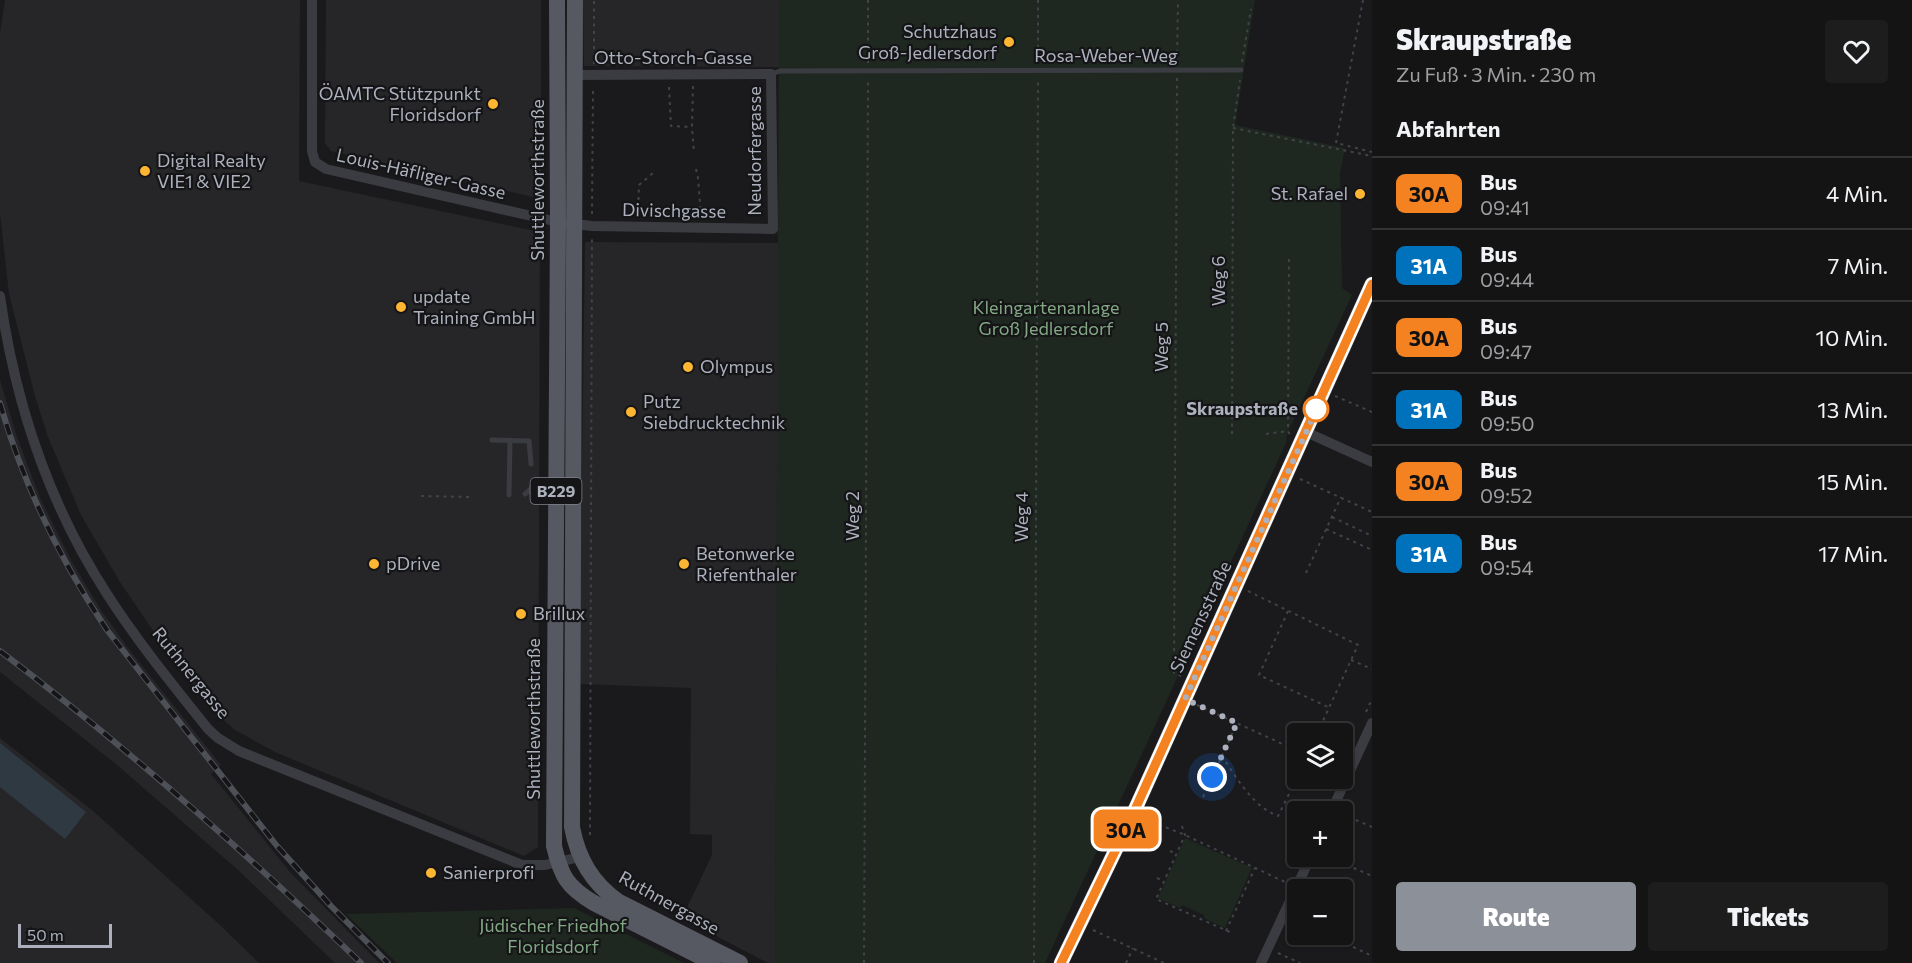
<!DOCTYPE html>
<html lang="de">
<head>
<meta charset="utf-8">
<style>
  body { margin:0; font-family:Commissioner,sans-serif; background:#1d1d1e; color:#f1f3f6; height:100vh; display:flex; flex-direction:column; font-size:22px; white-space:nowrap }
  * { box-sizing:border-box; margin:0 }
  p { font-size:20px; color:#9d9ea0 }
  .icon { flex:none; width:33px; height:33px; fill:none; stroke:currentColor; stroke-width:2; stroke-linecap:round; stroke-linejoin:round }
  .map { position:relative; flex:1; overflow:hidden }
  .panel { display:flex; flex-direction:column; background:#141415; width:540px }
  .panel>* { flex:none }
  .badge { padding:0 12px; border-radius:9px; font-size:21px; line-height:39px }
  .tools { position:absolute; left:1287px; top:723px; display:grid; gap:12px }
  .tools a { display:grid; place-items:center; width:66px; height:66px; border-radius:6px; background:#141415; box-shadow:0 2px 4px #0004,0 0 0 2px #333334; font-size:30px }
  .scale { position:absolute; left:18px; bottom:15px; width:94px; box-sizing:border-box; padding-left:6px; border:3px solid #acb1bd; border-top:0; font-size:16px; line-height:21px; white-space:nowrap; color:#acb1bd; -webkit-text-stroke:4px #151517; paint-order:stroke }
  .you { position:absolute; width:30px; height:30px; margin:-15px; border:4px solid #fff; border-radius:50%; background:#1a73e8; box-shadow:0 0 0 9px #1a73e833 }
  .map>.badge { position:absolute; translate:-50% -50%; box-shadow:0 0 0 3px #fff }
  h2 { padding:0 24px; font-size:22px; line-height:54px }
  .round { display:grid; place-items:center; flex:none; width:63px; height:63px; border-radius:6px; background:#1d1d1e }
  .summary { display:flex; align-items:center; justify-content:space-between; height:102px; padding:0 24px }
  h1 { font-size:28px; font-weight:800; line-height:45px }
  .primary-button { display:flex; gap:12px; margin-top:auto; padding:12px 24px }
  .primary-button a { flex:1; height:69px; border-radius:6px; background:#8c9099; color:#fff; font-size:24px; font-weight:800; line-height:69px; text-align:center }
  .primary-button a+a { background:#1d1d1e; color:#f1f3f6 }
  ul { padding:0; list-style:none }
  li { display:flex; align-items:center; gap:18px; height:72px; padding:0 24px; border-top:2px solid #333334 }
  li div { flex:1 }
  li b { display:block; font-size:22px }
  li em { font-style:normal }
  li .badge { min-width:66px; font-weight:700; text-align:center }
  main { display:flex; flex:1; min-height:0 }
  .map>svg:first-child { display:block }
  .built { fill:#262629 }
  .green { fill:#1f2820 }
  .water { fill:#2e3942 }
  .lines { fill:none; stroke-linecap:round; stroke-linejoin:round }
  .path { stroke:#404349; stroke-width:2; stroke-dasharray:3 4.5; stroke-linecap:butt }
  .lane { stroke:#3a3c42; stroke-width:5 }
  .street { stroke:#3a3c42; stroke-width:10 }
  .secondary { stroke:#484b52; stroke-width:15 }
  .primary { stroke:#565961; stroke-width:16 }
  .rail-casing { stroke:#4d5057; stroke-width:6 }
  .rail { stroke:#151517; stroke-width:4; stroke-dasharray:11; stroke-linecap:butt }
  .line-casing { stroke:#fff; stroke-width:14 }
  .line { stroke:#f58220; stroke-width:9 }
  .walk { stroke:#acb1bd; stroke-width:6; stroke-dasharray:0 10.8 }
  .poi-dot { fill:#fdb631; stroke:#151517; stroke-width:2 }
  .stop-dot { fill:#fff; stroke:#f58220; stroke-width:3 }
  .labels { text-anchor:middle; stroke-width:4.5; stroke-linejoin:round; paint-order:stroke }
  .shield { fill:#151517; stroke:#7f828b; stroke-width:1.5 }
  .shield-label { font-size:16px; font-weight:bold; fill:#acb1bd }
  .poi-label { font-size:18px; fill:#acb1bd; stroke:#151517; text-anchor:start }
  .street-label { font-size:18px; fill:#acb1bd; stroke:#151517 }
  .park-label { font-size:18px; fill:#82a884; stroke:#151517 }
  .stop-label { font-size:18px; font-weight:bold; fill:#acb1bd; stroke:#151517; text-anchor:end }
</style>
</head>
<body>
<main>
<div class="map">
<svg width="1372" height="963" viewBox="0 0 1372 963">
  <rect width="100%" height="100%" fill="#1a1a1c"/>
  <g class="built">
    <path d="M5,0H300L299,181L540,232L538,847L524,856L275,752L235,730L212,710L164,647L120,582L81,515L48,437L35,396L9,294L0,213V33Z"/>
    <path d="M326,0H541V192L533,197L331,151L325,143Z"/>
    <path d="M583,0H779V67L584,66Z"/>
    <path d="M585,242L779,243L775,963H768L682,918L712,855V835L690,834L691,688L579,684Z"/>
    <path d="M0,380L16,434L40,498L72,562L101,610L128,648L221,765L211,774L290,872L379,963H335L238,870L178,818L117,765L0,672Z"/>
    <path d="M0,738L92,810L220,925L259,963H0Z"/>
  </g>
  <g class="green">
    <path d="M779,0H1255L1235,125L1345,148L1340,173L1342,288L1352,295L1287,434L1286,443L1045,963H775Z"/>
    <path d="M1185,838L1252,868L1225,928L1204,918V915L1182,905L1180,908L1158,898Z"/>
    <path d="M574,908L684,963H397L346,914Z"/>
  </g>
  <path class="water" d="M0,743L86,812L65,839L0,787Z"/>
  <g class="lines">
    <g class="path">
      <path d="M868,0V63"/>
      <path d="M1363,0L1336,143L1372,152"/>
      <path d="M1177,60L1178,0"/>
      <path d="M1242,62L1251,9"/>
      <path d="M1038,63V0"/>
      <path d="M594,64V0"/>
      <path d="M1177,78L1174,673L1181,676"/>
      <path d="M693,86L692,127L694,153"/>
      <path d="M669,87L671,126L692,127"/>
      <path d="M1233,128L1372,156"/>
      <path d="M696,169L698,178L701,216"/>
      <path d="M592,214L593,87"/>
      <path d="M638,215L639,185L653,173"/>
      <path d="M1289,259L1288,431L1290,435"/>
      <path d="M1335,396L1372,412"/>
      <path d="M1232,434L1233,128L1240,80"/>
      <path d="M1266,434L1288,431"/>
      <path d="M1300,479L1372,512"/>
      <path d="M421,496L471,497"/>
      <path d="M1332,517L1372,536"/>
      <path d="M1326,529L1372,550"/>
      <path d="M1306,573L1341,497"/>
      <path d="M1248,591L1358,645L1321,725"/>
      <path d="M1288,611L1259,675L1328,707"/>
      <path d="M1351,660L1372,669"/>
      <path d="M1197,705L1298,751"/>
      <path d="M1366,712L1372,699"/>
      <path d="M1222,756C1236,777 1253,807 1278,816L1298,776"/>
      <path d="M1317,778L1331,785"/>
      <path d="M1203,797L1237,723"/>
      <path d="M1342,814L1372,827"/>
      <path d="M1145,819L1185,835L1285,882"/>
      <path d="M1182,826L1185,835L1156,899L1232,933"/>
      <path d="M590,835L592,237"/>
      <path d="M1170,851L1176,854"/>
      <path d="M1326,856L1372,876"/>
      <path d="M1157,878L1163,881"/>
      <path d="M1093,930L1164,963"/>
      <path d="M1226,931L1255,868"/>
      <path d="M1326,934L1372,956"/>
      <path d="M1278,953L1300,963"/>
      <path d="M864,963L868,81"/>
      <path d="M1034,963L1038,78"/>
      <path d="M1126,963L1133,948"/>
    </g>
    <g class="lane">
      <path d="M771,74L780,71L1241,70"/>
      <path d="M492,440L529,441L531,464"/>
      <path d="M525,494L531,489L532,486"/>
      <path d="M509,495L510,440"/>
    </g>
    <g class="street">
      <path d="M312,0V151L315,162L326,169L558,222L592,226L773,229L771,74L575,75"/>
      <path d="M0,296C15,403 48,503 107,594C137,641 173,685 208,729L218,738L239,751L522,865H545L580,857"/>
      <path d="M1306,432L1372,462"/>
      <path d="M1331,812L1372,723"/>
      <path d="M1261,963L1311,856"/>
    </g>
    <path class="secondary" d="M1061,963L1133,814L1372,284"/>
    <g class="primary">
      <path d="M557,0L558,222L554,846C561,876 567,887 594,903L713,963"/>
      <path d="M575,0L572,827C578,859 592,883 619,902L740,963"/>
    </g>
    <g class="rail-casing">
      <g id="rail">
        <path d="M0,403C23,484 60,560 107,630L277,846L331,906L388,963"/>
        <path d="M0,651C127,747 246,853 361,963"/>
      </g>
    </g>
    <use href="#rail" class="rail"/>
  </g>
  <g class="lines">
    <g class="line-casing">
      <path id="line" d="M1061,963L1133,814L1372,284"/>
    </g>
    <use href="#line" class="line"/>
    <path class="walk" d="M1212,777L1237,723L1185,699L1319,404L1316,409"/>
  </g>
  <g class="poi-dot">
    <circle cx="1009" cy="42" r="6"/>
    <circle cx="493" cy="104" r="6"/>
    <circle cx="145" cy="171" r="6"/>
    <circle cx="1360" cy="194" r="6"/>
    <circle cx="401" cy="307" r="6"/>
    <circle cx="688" cy="367" r="6"/>
    <circle cx="631" cy="412" r="6"/>
    <circle cx="374" cy="564" r="6"/>
    <circle cx="684" cy="564" r="6"/>
    <circle cx="521" cy="614" r="6"/>
    <circle cx="431" cy="873" r="6"/>
  </g>
  <circle class="stop-dot" cx="1316" cy="409" r="12"/>
  <g class="labels">
    <rect class="shield" x="530.5" y="478" width="51" height="26" rx="4.5"/>
    <g class="shield-label">
      <text x="556" y="497">B229</text>
    </g>
    <g class="poi-label">
      <text x="997" y="38" text-anchor="end">Schutzhaus<tspan x="997" dy="21">Groß-Jedlersdorf</tspan></text>
      <text x="481" y="100" text-anchor="end">ÖAMTC Stützpunkt<tspan x="481" dy="21">Floridsdorf</tspan></text>
      <text x="157" y="167">Digital Realty<tspan x="157" dy="21">VIE1 &amp; VIE2</tspan></text>
      <text x="1348" y="200" text-anchor="end">St. Rafael</text>
      <text x="413" y="303">update<tspan x="413" dy="21">Training GmbH</tspan></text>
      <text x="700" y="373">Olympus</text>
      <text x="643" y="408">Putz<tspan x="643" dy="21">Siebdrucktechnik</tspan></text>
      <text x="696" y="560">Betonwerke<tspan x="696" dy="21">Riefenthaler</tspan></text>
      <text x="386" y="570">pDrive</text>
      <text x="533" y="620">Brillux</text>
      <text x="443" y="879">Sanierprofi</text>
    </g>
    <g class="street-label">
      <text x="1106" y="62">Rosa-Weber-Weg</text>
      <text x="673" y="64">Otto-Storch-Gasse</text>
      <text transform="translate(755 151) rotate(-90)" y="6">Neudorfergasse</text>
      <text transform="translate(421 174) rotate(13)" y="6">Louis-Häfliger-Gasse</text>
      <text transform="translate(538 180) rotate(-90)" y="6">Shuttleworthstraße</text>
      <text transform="translate(674 211) rotate(1)" y="6">Divischgasse</text>
      <text transform="translate(1219 281) rotate(-90)" y="6">Weg 6</text>
      <text transform="translate(1162 347) rotate(-90)" y="6">Weg 5</text>
      <text transform="translate(853 516) rotate(-90)" y="6">Weg 2</text>
      <text transform="translate(1022 517) rotate(-90)" y="6">Weg 4</text>
      <text transform="translate(1201 617) rotate(-65)" y="6">Siemensstraße</text>
      <text transform="translate(191 673) rotate(51)" y="6">Ruthnergasse</text>
      <text transform="translate(534 719) rotate(-90)" y="6">Shuttleworthstraße</text>
      <text transform="translate(669 903) rotate(29)" y="6">Ruthnergasse</text>
    </g>
    <g class="park-label">
      <text x="1046" y="314">Kleingartenanlage<tspan x="1046" dy="21">Groß Jedlersdorf</tspan></text>
      <text x="553" y="932">Jüdischer Friedhof<tspan x="553" dy="21">Floridsdorf</tspan></text>
    </g>
    <g class="stop-label">
      <text x="1298" y="415">Skraupstraße</text>
    </g>
  </g>
</svg>
<div class="tools">
<a><svg class="icon" aria-label="layers" viewBox="0 0 24 24"><path d="M12 4l9 5-9 5-9-5zM3 14l9 5 9-5"/></svg></a>
<a>+</a>
<a>−</a>
</div>
<div class="scale">50 m</div>
<div class="you" style="left:1212px;top:777px"></div>
<b class="badge" style="left:1126px;top:829px;background:#f58220;color:#111">30A</b>
</div>
<section class="panel">
<div class="summary"><div><h1>Skraupstraße</h1><p>Zu Fuß · 3 Min. · 230 m</p></div><a class="round"><svg class="icon" aria-label="heart" viewBox="0 0 24 24"><path d="M12 20l-8-8c-3-5 5-10 8-4 3-6 11-1 8 4z"/></svg></a></div>
<h2>Abfahrten</h2>
<ul>
<li><span class="badge" style="background:#f58220;color:#111">30A</span><div><b>Bus</b><p>09:41</p></div><em>4 Min.</em></li>
<li><span class="badge" style="background:#0072bc;color:#fff">31A</span><div><b>Bus</b><p>09:44</p></div><em>7 Min.</em></li>
<li><span class="badge" style="background:#f58220;color:#111">30A</span><div><b>Bus</b><p>09:47</p></div><em>10 Min.</em></li>
<li><span class="badge" style="background:#0072bc;color:#fff">31A</span><div><b>Bus</b><p>09:50</p></div><em>13 Min.</em></li>
<li><span class="badge" style="background:#f58220;color:#111">30A</span><div><b>Bus</b><p>09:52</p></div><em>15 Min.</em></li>
<li><span class="badge" style="background:#0072bc;color:#fff">31A</span><div><b>Bus</b><p>09:54</p></div><em>17 Min.</em></li>
</ul>
<div class="primary-button"><a>Route</a><a>Tickets</a></div>
</section>
</main>
</body>
</html>
